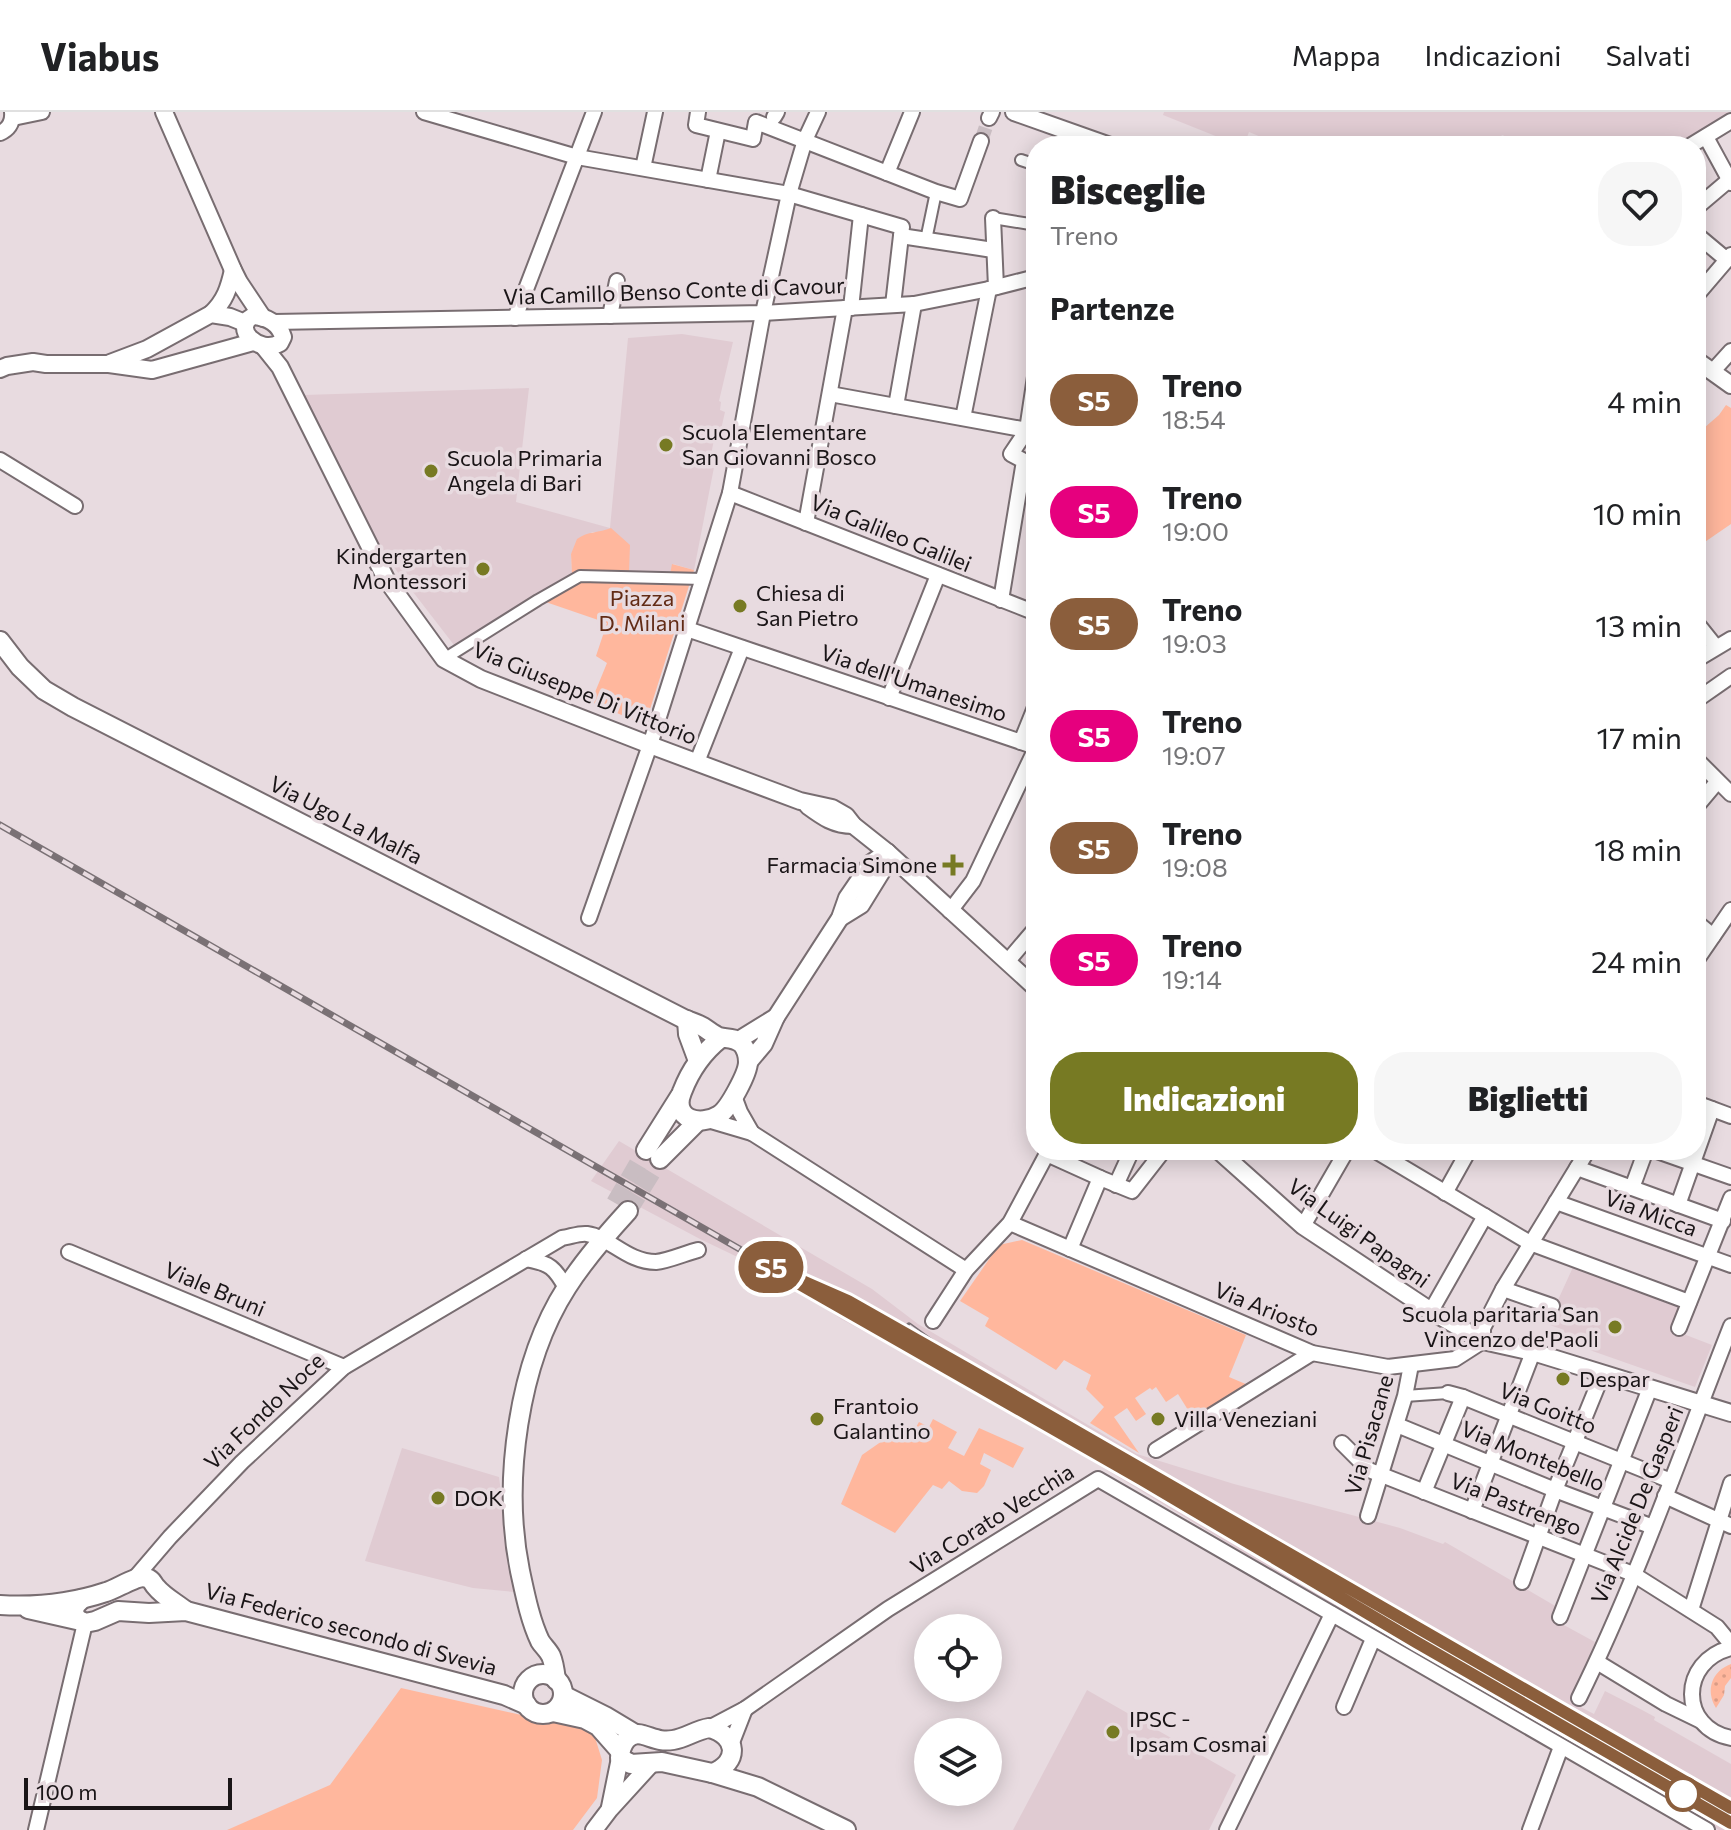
<!DOCTYPE html>
<html lang="it">
<head>
<meta charset="utf-8">
<style>
  body { margin:0; font-family:Commissioner,sans-serif; background:#f6f6f6; color:#202124; height:100vh; display:flex; flex-direction:column; font-size:30px; white-space:nowrap }
  * { box-sizing:border-box; margin:0 }
  p { font-size:26px; color:#757577 }
  .icon { flex:none; width:44px; height:44px; fill:none; stroke:currentColor; stroke-width:2; stroke-linecap:round; stroke-linejoin:round }
  .map { position:relative; flex:1; overflow:hidden }
  .sheet { position:absolute; left:1026px; top:24px; width:680px; height:1024px; display:flex; flex-direction:column; background:#fff; border-radius:32px; box-shadow:0 4px 20px #0003 }
  .sheet>* { flex:none }
  .badge { padding:0 16px; border-radius:26px; font-size:28px; line-height:52px }
  .tools { position:absolute; left:914px; top:1502px; display:grid; gap:16px }
  .tools a { display:grid; place-items:center; width:88px; height:88px; border-radius:50%; background:#fff; box-shadow:0 4px 20px #0003; font-size:40px }
  .scale { position:absolute; left:24px; bottom:20px; width:208px; box-sizing:border-box; padding-left:8px; border:4px solid #1a1517; border-top:0; font-size:22px; line-height:28px; white-space:nowrap; color:#1a1517; -webkit-text-stroke:6px #e8dbe0; paint-order:stroke }
  .map>.badge { position:absolute; translate:-50% -50%; box-shadow:0 0 0 4px #fff }
  h2 { padding:0 24px; font-size:30px; line-height:72px }
  .round { display:grid; place-items:center; flex:none; width:84px; height:84px; border-radius:32px; background:#f6f6f6 }
  .head { display:flex; align-items:center; justify-content:space-between; height:136px; padding:0 24px }
  h1 { font-size:38px; font-weight:800; line-height:60px }
  .cta { display:flex; gap:16px; margin-top:auto; padding:16px 24px }
  .cta a { flex:1; height:92px; border-radius:32px; background:#777a23; color:#fff; font-size:32px; font-weight:800; line-height:92px; text-align:center }
  .cta a+a { background:#f6f6f6; color:#202124 }
  ul { padding:0; list-style:none }
  li { display:flex; align-items:center; gap:24px; height:112px; padding:0 24px }
  li div { flex:1 }
  li b { display:block; font-size:30px }
  li em { font-style:normal }
  li .badge { min-width:88px; font-weight:700; text-align:center }
  header { display:flex; align-items:center; gap:48px; box-sizing:border-box; height:112px; padding:0 40px; background:#fff; border-bottom:2px solid #e0e0e0 }
  header strong { font-size:38px }
  nav { display:flex; gap:44px; margin-inline-start:auto; font-size:28px }
  .map>svg:first-child { display:block }
  .built { fill:#e0cbd2 }
  .grass { fill:url(#grass-dots) }
  .green { fill:#ffb79d }
  .lines { fill:none; stroke-linecap:round; stroke-linejoin:round }
  .minor-tunnel { stroke:#c9bdc2; stroke-width:14; stroke-dasharray:14 7; stroke-linecap:butt }
  .secondary-tunnel { stroke:#c9bdc2; stroke-width:18; stroke-dasharray:18 9; stroke-linecap:butt }
  .pedestrian-casing { stroke:#786d71; stroke-width:14 }
  .minor-casing { stroke:#786d71; stroke-width:18 }
  .tertiary-casing { stroke:#786d71; stroke-width:20 }
  .secondary-casing { stroke:#786d71; stroke-width:22 }
  .pedestrian { stroke:#fff; stroke-width:10 }
  .minor { stroke:#fff; stroke-width:14 }
  .tertiary { stroke:#fff; stroke-width:16 }
  .secondary { stroke:#fff; stroke-width:18 }
  .rail-casing { stroke:#7a7175; stroke-width:7 }
  .rail { stroke:#e8dbe0; stroke-width:4; stroke-dasharray:12; stroke-linecap:butt }
  .line-casing { stroke:#fff; stroke-width:18 }
  .line { stroke:#8b5e3c; stroke-width:12 }
  .poi-dot { fill:#777a23; stroke:#e8dbe0; stroke-width:3 }
  .stop-dot { fill:#fff; stroke:#8b5e3c; stroke-width:4 }
  .labels { text-anchor:middle; stroke-width:7; stroke-linejoin:round; paint-order:stroke }
  .street-label { font-size:22px; fill:#1a1517; stroke:#e8dbe0 }
  .poi-label { font-size:22px; fill:#1a1517; stroke:#e8dbe0; text-anchor:start }
  .park-label { font-size:22px; fill:#622b15; stroke:#e8dbe0 }
</style>
</head>
<body>
<header>
<strong>Viabus</strong>
<nav><a>Mappa</a><a>Indicazioni</a><a>Salvati</a></nav>
</header>
<div class="map">
<svg width="1731" height="1718" viewBox="0 0 1731 1718">
  <defs>
    <pattern id="grass-dots" width="8" height="8" patternUnits="userSpaceOnUse" patternTransform="scale(2)"><rect width="8" height="8" fill="#ffb79d"/><path d="M2 2h.1M6 6h.1" fill="none" stroke="#da9c86" stroke-width="1.8" stroke-linecap="round"/></pattern>
  </defs>
  <rect width="100%" height="100%" fill="#e8dbe0"/>
  <g class="built">
    <path d="M1164,0H1731L1673,34H1513L1503,23L1494,27L1487,34H1283L1249,20L1244,33L1228,29L1163,3Z"/>
    <path d="M682,222L733,230L719,289L721,290L720,298L725,300L720,322H715L711,343L716,345L694,458L673,452L670,462L628,460L603,420H592L571,442L572,462L454,533L386,445L304,283L529,276L516,390L610,416L628,226Z"/>
    <path d="M619,1029L872,1177L918,1212L1137,1342L1234,1372L1363,1406L1400,1416L1443,1432L1445,1430L1557,1495L1551,1506L1595,1530L1571,1590L1594,1602L1605,1579L1644,1599L1655,1605L1654,1608L1731,1652V1718H1719L1410,1541L974,1278L841,1207L781,1166L700,1127L591,1069Z"/>
    <path d="M1574,1153L1683,1192L1673,1218L1712,1233L1695,1275L1561,1228L1564,1218L1547,1212Z"/>
    <path d="M402,1336L499,1365L514,1480L473,1476L365,1449Z"/>
    <path d="M1087,1578L1236,1663L1209,1718H1013Z"/>
  </g>
  <path class="grass" d="M1731,1552V1566L1725,1574L1724,1583L1716,1596C1705,1578 1712,1559 1731,1552Z"/>
  <g class="green">
    <path d="M1726,293L1731,296V412L1696,436V323L1719,303Z"/>
    <path d="M611,416L630,433L629,460L670,462L672,452L694,458L645,613L591,590L607,551L596,544L607,511L534,486L572,463L571,442L577,427C588,419 599,421 611,416Z"/>
    <path d="M1022,1128L1246,1223L1229,1265L1248,1273L1193,1306L1178,1282L1166,1290L1156,1275L1152,1278L1150,1276L1135,1286L1146,1302L1136,1309L1127,1296L1114,1305L1139,1341L1090,1311L1104,1295L1086,1277L1091,1263L1064,1248L1056,1258L985,1214L989,1206L960,1189L999,1133Z"/>
    <path d="M933,1307L957,1320L948,1336L964,1344L979,1316L1024,1336L1013,1356L984,1341L980,1352L991,1358L984,1374L977,1381L962,1379L949,1369L942,1377L933,1373L895,1421L841,1392L862,1343L895,1320L909,1327L919,1310L929,1315Z"/>
    <path d="M401,1576L593,1619L602,1648L597,1686L573,1718H227L330,1673Z"/>
  </g>
  <g class="lines">
    <path class="minor-tunnel" d="M981,29L989,6"/>
    <g class="secondary-tunnel">
      <path d="M615,1091L646,1038"/>
      <path d="M628,1099L660,1047"/>
    </g>
    <g class="pedestrian-casing">
      <g id="pedestrian">
        <path d="M1062,34L1067,19"/>
        <path d="M1021,48L1036,53"/>
        <path d="M993,106L1036,113"/>
        <path d="M926,128L936,80"/>
        <path d="M444,547L538,488L580,464L703,467"/>
        <path d="M1405,1284L1448,1281"/>
      </g>
    </g>
    <g class="minor-casing">
      <g id="minor">
        <path d="M424,0L577,45L789,82L902,115L893,193"/>
        <path d="M698,0L696,13L753,27L756,10L936,80L960,87L981,29"/>
        <path d="M774,5L777,0"/>
        <path d="M13,6L42,0"/>
        <path d="M989,6L992,0"/>
        <path d="M0,21C9,17 13,10 12,0"/>
        <path d="M1706,25L1731,71"/>
        <path d="M1690,34L1731,9"/>
        <path d="M643,56L655,0"/>
        <path d="M887,61L912,0"/>
        <path d="M708,68L718,19"/>
        <path d="M1696,96L1729,68"/>
        <path d="M993,106L996,175"/>
        <path d="M1696,122L1727,148"/>
        <path d="M901,124L993,138"/>
        <path d="M1696,184L1731,143"/>
        <path d="M851,196L861,103"/>
        <path d="M610,204L617,169"/>
        <path d="M515,206L594,0"/>
        <path d="M274,210L763,201L845,196L914,192L989,177L1036,165"/>
        <path d="M1712,260L1731,239"/>
        <path d="M830,282L1027,318"/>
        <path d="M896,294L914,192"/>
        <path d="M963,306L989,177"/>
        <path d="M0,348L75,394"/>
        <path d="M730,381L1036,501"/>
        <path d="M806,411L845,196"/>
        <path d="M1001,488L1024,349L1011,342L1027,318L1036,258"/>
        <path d="M1696,510L1716,535"/>
        <path d="M687,517L1036,635"/>
        <path d="M1696,548L1731,527"/>
        <path d="M1701,585L1731,564"/>
        <path d="M889,586L938,463"/>
        <path d="M1021,630L1036,593"/>
        <path d="M1696,647L1731,682"/>
        <path d="M697,650L742,536"/>
        <path d="M1696,695L1717,670"/>
        <path d="M950,799L973,769L1036,636"/>
        <path d="M589,806L650,633L730,381L763,201L789,82L805,28L818,0"/>
        <path d="M1696,810L1713,824"/>
        <path d="M1696,849L1731,798"/>
        <path d="M1007,850L1036,816"/>
        <path d="M1696,991L1731,1004"/>
        <path d="M708,1008L752,1021L740,1000L734,984"/>
        <path d="M752,1021L966,1158"/>
        <path d="M1374,1038L1530,1131L1689,1190"/>
        <path d="M1654,1038L1731,1065"/>
        <path d="M1047,1042L1100,1066L1070,1137"/>
        <path d="M1577,1056L1723,1109"/>
        <path d="M1100,1066L1132,1079L1164,1038"/>
        <path d="M1116,1073L1132,1038"/>
        <path d="M1632,1076L1646,1038"/>
        <path d="M1445,1081L1469,1038"/>
        <path d="M1556,1090L1731,1153"/>
        <path d="M1678,1093L1712,997"/>
        <path d="M1010,1111L1312,1241L1388,1255L1455,1247L1483,1229V1216L1503,1177L1588,1038"/>
        <path d="M1303,1114L1347,1038"/>
        <path d="M69,1140L344,1255"/>
        <path d="M526,1147C550,1151 555,1156 566,1176"/>
        <path d="M1503,1177L1552,1194"/>
        <path d="M1431,1199L1485,1104"/>
        <path d="M933,1209L966,1158L1010,1111L1049,1038"/>
        <path d="M1679,1216L1731,1086"/>
        <path d="M1448,1281L1463,1285L1671,1369"/>
        <path d="M1397,1313L1555,1378L1653,1415"/>
        <path d="M1342,1331L1369,1358L1633,1462L1717,1515L1731,1532"/>
        <path d="M1156,1338L1312,1241"/>
        <path d="M1424,1380L1463,1285"/>
        <path d="M1665,1384L1731,1414"/>
        <path d="M1472,1399L1533,1240"/>
        <path d="M1368,1404L1405,1284L1411,1253"/>
        <path d="M134,1467L170,1425L242,1350L344,1255L562,1126C570,1125 579,1121 587,1122C610,1125 627,1150 656,1150C668,1149 686,1141 698,1138"/>
        <path d="M1522,1470L1555,1378L1602,1263"/>
        <path d="M1691,1498L1731,1371"/>
        <path d="M1560,1505L1650,1276"/>
        <path d="M1731,1536C1679,1549 1679,1616 1731,1626"/>
        <path d="M1597,1550L1666,1592L1701,1609"/>
        <path d="M1579,1586C1638,1466 1682,1338 1731,1214"/>
        <path d="M1344,1595L1373,1527"/>
        <path d="M709,1616L745,1597L888,1497L1098,1367L1707,1718"/>
        <path d="M731,1633L745,1597"/>
        <path d="M36,1718L85,1511"/>
        <path d="M1227,1718L1332,1502"/>
        <path d="M1530,1718L1561,1635"/>
      </g>
    </g>
    <g class="tertiary-casing">
      <g id="tertiary">
        <path d="M164,0L233,158L239,170L263,206"/>
        <path d="M1014,0L1110,34"/>
        <path d="M211,202C225,189 229,176 233,158"/>
        <path d="M253,204C267,205 279,211 283,225L280,231C259,243 231,216 253,204Z"/>
        <path d="M264,235L280,255L386,467L444,547L481,567L650,633L800,689L832,696L846,704L853,713L887,740L1036,876"/>
        <path d="M1696,248L1731,273"/>
        <path d="M110,251L147,237L211,202L230,205L245,211"/>
        <path d="M0,257L7,254L33,250L46,252H109L152,258L253,230"/>
        <path d="M808,694C823,705 834,713 853,713"/>
        <path d="M840,806L861,793L882,759L887,740"/>
        <path d="M776,905L840,806L847,786L871,751L887,740"/>
        <path d="M737,929L776,905L764,932L748,951"/>
        <path d="M1218,1038L1303,1114L1431,1199L1483,1229L1533,1240L1731,1301"/>
        <path d="M610,1695L620,1646"/>
        <path d="M594,1718L610,1697L652,1651"/>
      </g>
    </g>
    <g class="secondary-casing">
      <g id="secondary">
        <path d="M0,529L20,555L44,578L73,595L686,908C692,910 698,912 703,915C708,918 714,923 719,925C727,927 734,925 742,932C746,937 748,944 748,950C748,961 729,997 719,1003C700,1015 671,1007 682,980C690,959 703,940 721,926"/>
        <path d="M687,908L688,922L698,949"/>
        <path d="M646,1038L680,984"/>
        <path d="M660,1047L698,1009"/>
        <path d="M82,1487L75,1494L74,1501L77,1507L85,1511L95,1509L118,1499L149,1501L186,1499L504,1583L527,1593"/>
        <path d="M0,1493C35,1495 73,1491 106,1480C117,1477 138,1462 147,1466C153,1468 152,1471 156,1475C163,1484 176,1491 186,1499"/>
        <path d="M28,1497L81,1509"/>
        <circle cx="543" cy="1582" r="20"/>
        <path d="M556,1568C555,1560 554,1551 551,1544C548,1538 543,1534 540,1529C530,1508 525,1482 520,1459C502,1370 518,1251 567,1175C585,1147 606,1123 628,1099"/>
        <path d="M563,1583L605,1604L635,1622"/>
        <path d="M553,1600L585,1607L598,1614L620,1639"/>
        <path d="M709,1616C738,1623 740,1651 712,1661L662,1650L631,1652L620,1646C620,1634 628,1618 643,1623C654,1626 660,1630 673,1628C686,1626 696,1618 709,1616Z"/>
        <path d="M712,1661L758,1675L846,1718"/>
      </g>
    </g>
    <use href="#pedestrian" class="pedestrian"/>
    <use href="#minor" class="minor"/>
    <use href="#tertiary" class="tertiary"/>
    <use href="#secondary" class="secondary"/>
    <g class="rail-casing">
      <g id="rail">
        <path d="M0,713L1141,1367L1416,1530L1731,1710"/>
        <path d="M909,1214L967,1256"/>
        <path d="M1346,1475L1731,1696"/>
      </g>
    </g>
    <use href="#rail" class="rail"/>
  </g>
  <g class="lines">
    <g class="line-casing">
      <path id="line" d="M1731,1696L968,1257L848,1189L768,1154L1141,1367L1416,1530L1731,1711"/>
    </g>
    <use href="#line" class="line"/>
  </g>
  <g class="poi-dot">
    <circle cx="666" cy="333" r="8"/>
    <circle cx="431" cy="359" r="8"/>
    <circle cx="483" cy="457" r="8"/>
    <circle cx="740" cy="494" r="8"/>
    <path d="M949 741h8v8h8v8h-8v8h-8v-8h-8v-8h8z"/>
    <circle cx="1615" cy="1215" r="8"/>
    <circle cx="1563" cy="1267" r="8"/>
    <circle cx="817" cy="1307" r="8"/>
    <circle cx="1158" cy="1307" r="8"/>
    <circle cx="438" cy="1386" r="8"/>
    <circle cx="1113" cy="1620" r="8"/>
  </g>
  <circle class="stop-dot" cx="1683" cy="1682" r="16"/>
  <g class="labels">
    <g class="street-label">
      <text transform="translate(674 179) rotate(-2)" y="8">Via Camillo Benso Conte di Cavour</text>
      <text transform="translate(891 421) rotate(22)" y="8">Via Galileo Galilei</text>
      <text transform="translate(914 571) rotate(19)" y="8">Via dell'Umanesimo</text>
      <text transform="translate(585 581) rotate(22)" y="8">Via Giuseppe Di Vittorio</text>
      <text transform="translate(346 708) rotate(27)" y="8">Via Ugo La Malfa</text>
      <text transform="translate(1651 1101) rotate(20)" y="8">Via Micca</text>
      <text transform="translate(1359 1121) rotate(36)" y="8">Via Luigi Papagni</text>
      <text transform="translate(215 1177) rotate(23)" y="8">Viale Bruni</text>
      <text transform="translate(1267 1197) rotate(22)" y="8">Via Ariosto</text>
      <text transform="translate(1548 1296) rotate(22)" y="8">Via Goitto</text>
      <text transform="translate(264 1299) rotate(-44)" y="8">Via Fondo Noce</text>
      <text transform="translate(1369 1323) rotate(-74)" y="8">Via Pisacane</text>
      <text transform="translate(1533 1344) rotate(22)" y="8">Via Montebello</text>
      <text transform="translate(1516 1392) rotate(21)" y="8">Via Pastrengo</text>
      <text transform="translate(1637 1393) rotate(-68)" y="8">Via Alcide De Gasperi</text>
      <text transform="translate(992 1407) rotate(-32)" y="8">Via Corato Vecchia</text>
      <text transform="translate(351 1517) rotate(15)" y="8">Via Federico secondo di Svevia</text>
    </g>
    <g class="poi-label">
      <text x="682" y="328">Scuola Elementare<tspan x="682" dy="25">San Giovanni Bosco</tspan></text>
      <text x="447" y="354">Scuola Primaria<tspan x="447" dy="25">Angela di Bari</tspan></text>
      <text x="467" y="452" text-anchor="end">Kindergarten<tspan x="467" dy="25">Montessori</tspan></text>
      <text x="756" y="489">Chiesa di<tspan x="756" dy="25">San Pietro</tspan></text>
      <text x="937" y="761" text-anchor="end">Farmacia Simone</text>
      <text x="1599" y="1210" text-anchor="end">Scuola paritaria San<tspan x="1599" dy="25">Vincenzo de'Paoli</tspan></text>
      <text x="1579" y="1275">Despar</text>
      <text x="833" y="1302">Frantoio<tspan x="833" dy="25">Galantino</tspan></text>
      <text x="1174" y="1315">Villa Veneziani</text>
      <text x="454" y="1394">DOK</text>
      <text x="1129" y="1615">IPSC -<tspan x="1129" dy="25">Ipsam Cosmai</tspan></text>
    </g>
    <g class="park-label">
      <text x="642" y="494">Piazza<tspan x="642" dy="25">D. Milani</tspan></text>
    </g>
  </g>
</svg>
<div class="tools">
<a><svg class="icon" aria-label="locate" viewBox="0 0 24 24"><circle cx="12" cy="12" r="6"/><path d="M12 2v4M12 18v4M2 12h4M18 12h4"/></svg></a>
<a><svg class="icon" aria-label="layers" viewBox="0 0 24 24"><path d="M12 4l9 5-9 5-9-5zM3 14l9 5 9-5"/></svg></a>
</div>
<div class="scale">100 m</div>
<b class="badge" style="left:771px;top:1155px;background:#8b5e3c;color:#fff">S5</b>
<section class="sheet">
<div class="head"><div><h1>Bisceglie</h1><p>Treno</p></div><a class="round"><svg class="icon" aria-label="heart" viewBox="0 0 24 24"><path d="M12 20l-8-8c-3-5 5-10 8-4 3-6 11-1 8 4z"/></svg></a></div>
<h2>Partenze</h2>
<ul>
<li><span class="badge" style="background:#8b5e3c;color:#fff">S5</span><div><b>Treno</b><p>18:54</p></div><em>4 min</em></li>
<li><span class="badge" style="background:#e6007e;color:#fff">S5</span><div><b>Treno</b><p>19:00</p></div><em>10 min</em></li>
<li><span class="badge" style="background:#8b5e3c;color:#fff">S5</span><div><b>Treno</b><p>19:03</p></div><em>13 min</em></li>
<li><span class="badge" style="background:#e6007e;color:#fff">S5</span><div><b>Treno</b><p>19:07</p></div><em>17 min</em></li>
<li><span class="badge" style="background:#8b5e3c;color:#fff">S5</span><div><b>Treno</b><p>19:08</p></div><em>18 min</em></li>
<li><span class="badge" style="background:#e6007e;color:#fff">S5</span><div><b>Treno</b><p>19:14</p></div><em>24 min</em></li>
</ul>
<div class="cta"><a>Indicazioni</a><a>Biglietti</a></div>
</section>
</div>
</body>
</html>
